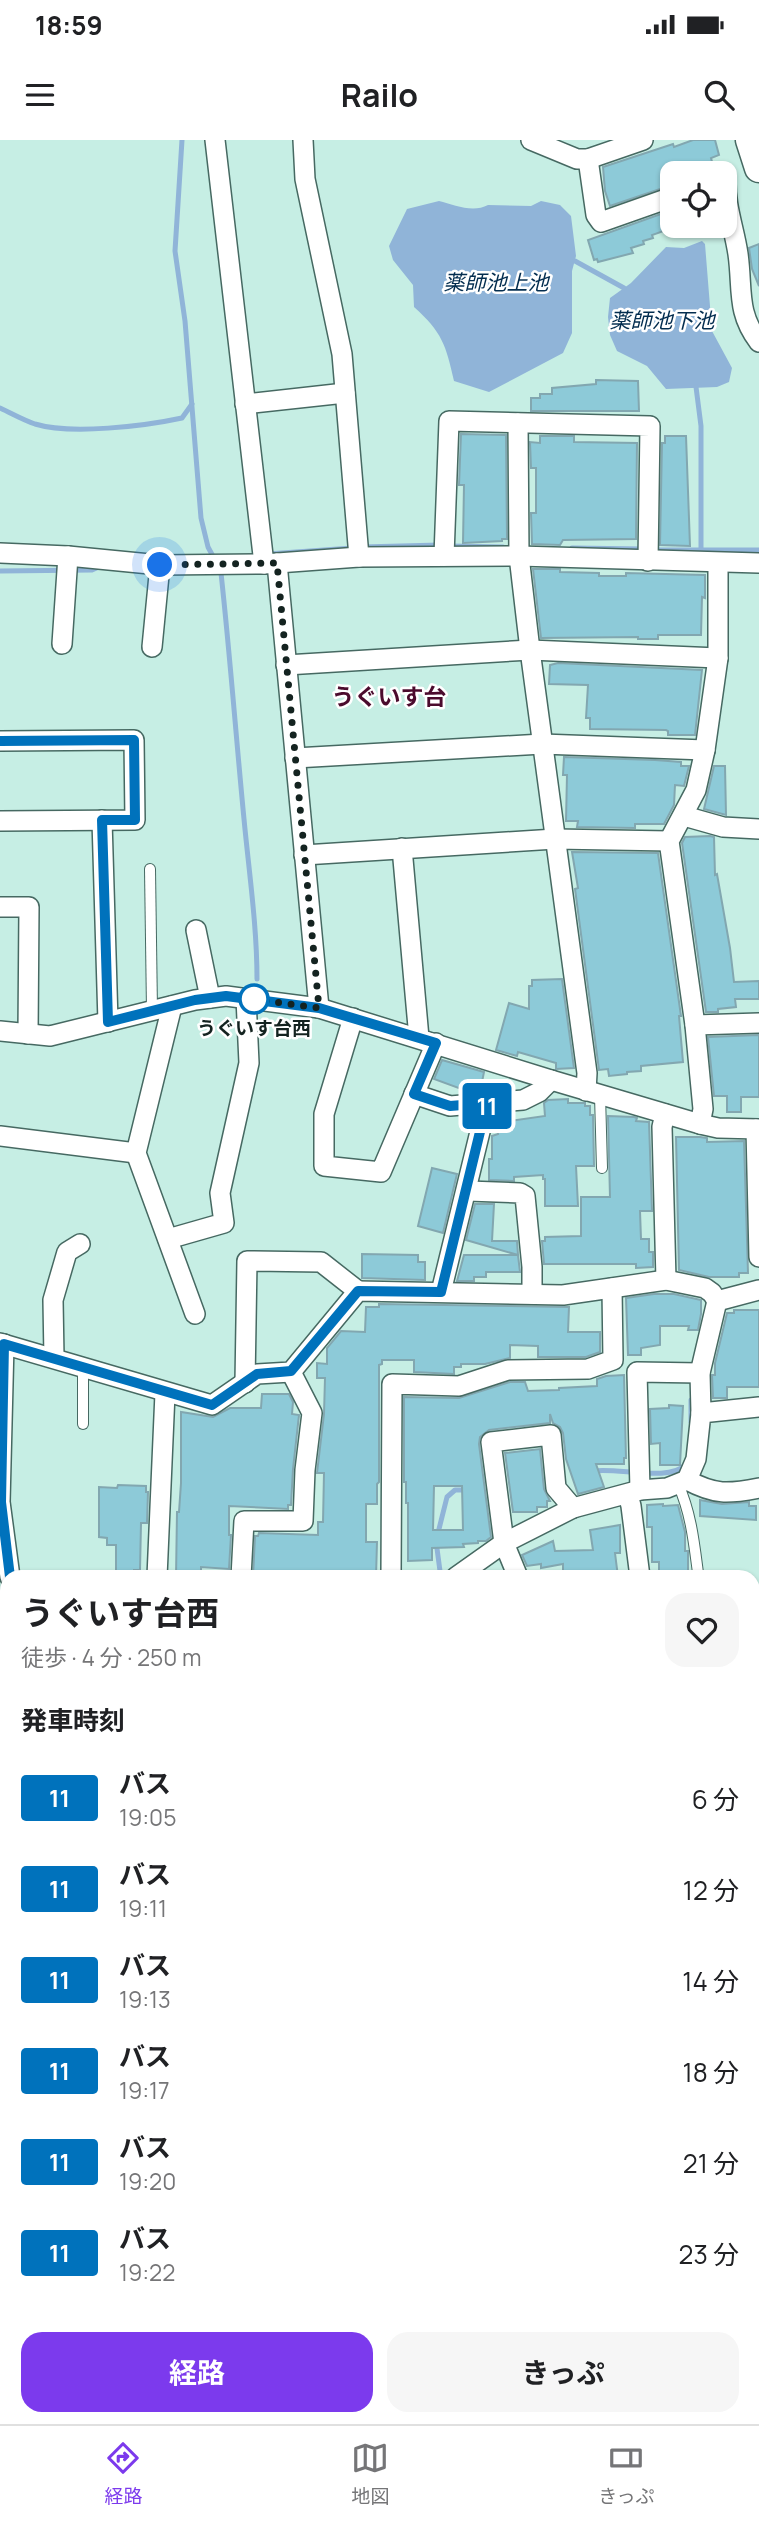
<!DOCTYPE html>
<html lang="ja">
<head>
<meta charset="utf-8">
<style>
  body { margin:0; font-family:Manrope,"Noto Sans JP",sans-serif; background:#f6f6f6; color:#202124; height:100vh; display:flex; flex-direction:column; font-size:26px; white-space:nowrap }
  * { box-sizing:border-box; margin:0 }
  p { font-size:23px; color:#757577 }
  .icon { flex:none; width:38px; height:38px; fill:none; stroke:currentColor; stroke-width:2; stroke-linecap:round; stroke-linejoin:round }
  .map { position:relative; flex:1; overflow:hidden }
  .panel { position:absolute; left:0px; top:1430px; width:760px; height:856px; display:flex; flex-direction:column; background:#fff; border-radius:21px 21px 0 0; box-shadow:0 2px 5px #0004 }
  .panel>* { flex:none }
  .badge { padding:0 14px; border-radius:5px; font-size:24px; line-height:46px }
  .buttons { position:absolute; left:660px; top:21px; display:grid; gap:14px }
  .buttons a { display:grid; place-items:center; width:77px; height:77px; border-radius:14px; background:#fff; box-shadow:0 2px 5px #0004; font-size:35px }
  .you { position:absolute; width:35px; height:35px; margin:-18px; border:5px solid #fff; border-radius:50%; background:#1a73e8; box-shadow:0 0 0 10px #1a73e833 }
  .map>.badge { position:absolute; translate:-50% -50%; box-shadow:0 0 0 4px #fff }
  h2 { padding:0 21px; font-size:26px; line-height:63px }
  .round { display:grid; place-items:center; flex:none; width:74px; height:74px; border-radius:21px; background:#f6f6f6 }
  .overview { display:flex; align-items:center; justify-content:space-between; height:119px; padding:0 21px }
  h1 { font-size:33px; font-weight:700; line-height:52px }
  .button { display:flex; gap:14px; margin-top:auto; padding:14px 21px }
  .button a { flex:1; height:80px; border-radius:21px; background:#7c3aed; color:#fff; font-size:28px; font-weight:700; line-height:80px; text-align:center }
  .button a+a { background:#f6f6f6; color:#202124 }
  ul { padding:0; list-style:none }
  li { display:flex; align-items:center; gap:21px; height:91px; padding:0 21px }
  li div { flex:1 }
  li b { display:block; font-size:26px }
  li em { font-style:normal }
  li .badge { min-width:77px; font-weight:700; text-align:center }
  .status { display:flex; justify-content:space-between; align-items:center; height:49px; padding:0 35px; background:#fff; direction:ltr }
  .status svg { height:19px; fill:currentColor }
  header { display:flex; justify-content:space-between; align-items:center; height:91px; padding:0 21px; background:#fff; font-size:32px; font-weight:700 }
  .tabs { display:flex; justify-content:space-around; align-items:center; height:98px; border-top:2px solid #e0e0e0; background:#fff; font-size:19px; color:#757577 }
  .tabs a { display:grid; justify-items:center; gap:4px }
  .tabs .selected { color:#7c3aed }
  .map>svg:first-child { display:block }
  .water { fill:#90b4d8 }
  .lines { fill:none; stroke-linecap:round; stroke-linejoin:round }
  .stream { stroke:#90b4d8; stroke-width:5 }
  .building { fill:#8dcad8; stroke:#82a7b0; stroke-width:2; fill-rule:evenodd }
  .lane-casing { stroke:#466962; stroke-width:12 }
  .street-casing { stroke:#466962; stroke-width:22 }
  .secondary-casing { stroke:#466962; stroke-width:31 }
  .primary-casing { stroke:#fff; stroke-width:34 }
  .lane { stroke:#fff; stroke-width:10 }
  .street { stroke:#fff; stroke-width:19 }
  .secondary { stroke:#fff; stroke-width:28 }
  .primary { stroke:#a1e5a6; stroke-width:32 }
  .line-casing { stroke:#fff; stroke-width:16 }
  .line { stroke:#0072bc; stroke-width:10 }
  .walk { stroke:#142320; stroke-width:7; stroke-dasharray:0 12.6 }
  .stop-dot { fill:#fff; stroke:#0072bc; stroke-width:3.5 }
  .labels { text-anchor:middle; stroke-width:5; stroke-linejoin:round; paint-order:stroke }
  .stop-label { font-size:19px; font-weight:bold; fill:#142320; stroke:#fff }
  .water-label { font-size:21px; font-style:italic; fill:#032d4f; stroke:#fff }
  .quarter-label { font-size:23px; font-weight:bold; fill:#4b0b2d; stroke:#fff }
</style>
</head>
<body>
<div class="status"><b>18:59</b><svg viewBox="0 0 49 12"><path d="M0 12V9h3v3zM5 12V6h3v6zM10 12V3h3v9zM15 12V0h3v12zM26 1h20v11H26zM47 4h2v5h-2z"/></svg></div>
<header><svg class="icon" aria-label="menu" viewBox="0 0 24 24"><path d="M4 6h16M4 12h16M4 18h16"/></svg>Railo<svg class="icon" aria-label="search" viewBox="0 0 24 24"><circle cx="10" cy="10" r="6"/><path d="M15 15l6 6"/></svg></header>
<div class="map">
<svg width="759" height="2284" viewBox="0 0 759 2284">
  <rect width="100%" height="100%" fill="#c6eee4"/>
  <g class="water">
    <path d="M439,61C454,65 473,73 488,65L531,66L541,61L560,65L571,76L576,116L572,131V193L563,213L489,252L454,241C446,205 442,192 414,167L413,145L393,120L389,106L407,69Z"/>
    <path d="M702,101L705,104L712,191L732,228L729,242L717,247L666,249L647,226L617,211L610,195L608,177L610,158L631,143L666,107L684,108Z"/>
  </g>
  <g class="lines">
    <g class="stream">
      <path d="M182,0L175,111L185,181L201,378L208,407L215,420"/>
      <path d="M575,121L624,148"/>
      <path d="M696,247L701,286V410"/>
      <path d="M0,268C11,273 23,280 35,284C71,295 145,286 182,278L192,264"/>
      <path d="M450,406L503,407"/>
      <path d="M362,407L440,405"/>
      <path d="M572,408L643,409"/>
      <path d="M653,410H759"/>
      <path d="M268,414L352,408"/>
      <path d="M219,429L221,433C230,515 236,597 244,679C249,732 257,786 257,839"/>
      <path d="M0,431L92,430L101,426"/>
      <path d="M691,1282V1260"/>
      <path d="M593,1331C616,1327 670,1342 685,1325"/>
      <path d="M440,1431L436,1401L447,1357L455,1350H467"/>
    </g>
  </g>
  <g class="building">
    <path d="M693,0H715L719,15L711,18L715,33H672V45L610,66L605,51L603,27L673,4L674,7Z"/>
    <path d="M672,70V88L652,95L653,98L643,101L644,104L631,108L633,113L598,122L597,119L594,120L588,100Z"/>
    <path d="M759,104V146L752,129L749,108Z"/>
    <path d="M596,240L638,241L639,271H531V258H540V254H552V248L596,244Z"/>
    <path d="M461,294L506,295L507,399H502V401L463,403L464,345H459Z"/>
    <path d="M540,296H574V302L637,303L636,399L563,400L560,405L532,404L531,373H536V328H531L530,302L540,303Z"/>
    <path d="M665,296H686L690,406L660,405L662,303H665Z"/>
    <path d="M533,429H560V432L599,433V436H626V433L705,435V458L702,457L701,495H658V499H638V497L541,498Z"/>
    <path d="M558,523L702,530L695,595H668V591L666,590L590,589V578H586L588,545L549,544L550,525Z"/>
    <path d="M564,617L655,620L681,622V626H689L684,646L675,645L674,665L664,684H635V688L577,687L578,681H566L567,635H563Z"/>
    <path d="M714,626H725L726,675L704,669Z"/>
    <path d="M710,696L714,697L715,735L717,734L730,808L734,842L759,841V859H735L736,867L718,869V872H706L682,703L685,697Z"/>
    <path d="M572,712L658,713L681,876H679L683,922L641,926V931L627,932V934L609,936L608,929L599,930L575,749L578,748Z"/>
    <path d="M562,839L574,928L556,929V923L518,912L517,916L496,910L509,863L529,869V846H532V840Z"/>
    <path d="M759,895V957H741V972H727V956H714L708,897Z"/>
    <path d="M442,920L484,932L481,947L466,942L464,950L434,939Z"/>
    <path d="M568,959V963H585V966H590V975H593L594,1026H576L578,1066H545V1039H543V1035L514,1037V1041L489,1040V1019H492V996L498,994L496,983L545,976L544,963L548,960Z"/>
    <path d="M608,976L634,977L637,978L636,981L649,982L652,1071H640L641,1099H649V1112H653V1127L636,1128V1124H544L542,1101H545V1097L581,1096V1057H610Z"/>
    <path d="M676,997H700L707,998V1002L744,1001L748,1133H739V1137H709L679,1130Z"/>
    <path d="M432,1028L457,1034L443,1093L418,1086Z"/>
    <path d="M475,1064H494L492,1101H517L518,1115L466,1100Z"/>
    <path d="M362,1114L418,1115V1122H425V1140L362,1138Z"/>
    <path d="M464,1115H518L520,1132H486V1137H474V1141H457Z"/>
    <path d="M654,1154H674L701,1160V1174L698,1190H688L689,1186H660V1205L641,1208V1215H628L626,1158Z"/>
    <path d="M379,1164L569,1167L568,1192H600V1212L586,1217H538V1206L510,1205V1218L485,1224H461V1227H454V1234L414,1232V1220H382V1224L379,1225V1342L377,1344V1364H366V1402H377L376,1437H253L255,1396H258L259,1393L318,1395V1382H323L324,1333H317L324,1274L325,1238H317V1223L327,1224V1208L341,1191L365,1192L366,1167H379Z"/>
    <path d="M734,1170H759V1247H727V1258H713L712,1235H715V1223L727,1173H734Z"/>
    <path d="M624,1235L626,1318H624V1324H596L604,1347L578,1354L566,1319L563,1293L560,1287L553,1283L550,1274V1283L489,1290L480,1297L479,1304L491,1397L486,1401H478V1403L463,1404L464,1407L432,1408V1420L408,1421V1363H406V1342H404V1257L459,1258L510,1242H525L528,1251L559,1250V1248L597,1246V1239L606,1236ZM434,1346H462L463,1390H433Z"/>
    <path d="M262,1254H289L293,1262L292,1274L299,1275L293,1329L291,1365H288V1369L229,1366V1395H231L229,1429L201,1427V1437H176L177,1372H179L181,1343V1272L213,1277L230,1268H261Z"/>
    <path d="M669,1265L683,1266L680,1325H660V1303L651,1304L650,1269L669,1268Z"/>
    <path d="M540,1309L544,1349L550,1361H547V1367H537V1372H513L505,1313Z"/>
    <path d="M118,1345L146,1346V1352H148L147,1383H141L140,1430H134V1436H116V1405H107V1398L99,1397V1347L117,1348Z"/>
    <path d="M700,1360L722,1364L749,1362V1366H756V1380L700,1376Z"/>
    <path d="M663,1364V1366L678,1365L685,1392V1411H688V1437H663V1431H659V1422H652V1387H647V1365Z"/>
    <path d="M620,1385V1413H615L618,1437H563V1424L541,1428V1424L527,1426L522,1415L553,1401L555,1411L593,1410L590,1390Z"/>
  </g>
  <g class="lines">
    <g class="lane-casing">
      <g id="lane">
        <path d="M150,729L152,871"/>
        <path d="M600,955L602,1028"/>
        <path d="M83,1226V1284"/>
        <path d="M678,1344C691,1373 694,1402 698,1433"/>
        <path d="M82,2278L84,2284"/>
        <path d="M575,2278L577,2284"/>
        <path d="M131,2284L139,2278"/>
      </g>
    </g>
    <g class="street-casing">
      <g id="street">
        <path d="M215,0L264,424"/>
        <path d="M303,0L305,39L342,214L359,417"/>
        <path d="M531,0L577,19H588L643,0"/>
        <path d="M588,19L596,75L601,82L672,57"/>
        <path d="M726,38C725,67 734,87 738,114C743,149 736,172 759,202"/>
        <path d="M245,264L345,253"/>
        <path d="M518,283L519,416L530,510L587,933L586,951"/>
        <path d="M0,413L68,416L160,425L264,424L359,417L519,416L759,423"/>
        <path d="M444,416L449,281L650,286L648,421"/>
        <path d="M277,423L319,868"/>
        <path d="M62,504L68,416"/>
        <path d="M152,507L160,425"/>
        <path d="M286,525L530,510L718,518"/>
        <path d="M0,601L134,600L135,680L0,681"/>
        <path d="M295,618L542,604L705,610"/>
        <path d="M684,676L723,687L759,689"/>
        <path d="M102,680L108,882"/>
        <path d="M402,708L419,898"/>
        <path d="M304,715L555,699L669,701"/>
        <path d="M0,767H29L28,894"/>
        <path d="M196,790L210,858"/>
        <path d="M172,866L136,1013L195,1174"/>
        <path d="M353,878L324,974V1026L381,1032L436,903"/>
        <path d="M695,885L759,883"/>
        <path d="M0,891L50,896L195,860L226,856L319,868L551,940L700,984L718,988L759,989"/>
        <path d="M414,954L450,966L523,960L539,952L551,940"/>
        <path d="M665,974L662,987L666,1140"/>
        <path d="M700,984L703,969L695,885L669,701L696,650L705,610L718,518V423"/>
        <path d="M756,989L759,1117"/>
        <path d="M0,996L136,1013"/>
        <path d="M468,1051L520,1053L525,1056L532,1127V1154"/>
        <path d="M168,1099L224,1083L220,1053L249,923L246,858"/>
        <path d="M441,1152L487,963"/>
        <path d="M0,1203L212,1265L257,1234L291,1232L358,1151L563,1155L666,1140L705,1148L712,1153L717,1161L759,1150"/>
        <path d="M4,1204L0,1362L10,1437"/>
        <path d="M54,1218L53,1160L67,1112L80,1104"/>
        <path d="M245,1243L247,1121L321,1122L358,1151"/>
        <path d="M701,1273L700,1233L717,1161"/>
        <path d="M687,1340C715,1355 728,1354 759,1348"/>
        <path d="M640,1350L637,1232L700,1233"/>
        <path d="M628,1354L631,1366L640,1437"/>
        <path d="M157,1437L165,1253"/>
        <path d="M241,1437L244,1381H303L305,1330L312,1273L291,1232"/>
        <path d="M391,1437L392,1244L459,1246L508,1230L588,1229L613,1220L612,1148"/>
        <path d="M456,1437L504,1403L573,1368L640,1350L667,1348L687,1340L696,1319L701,1273L759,1267"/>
        <path d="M518,1437L504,1403L491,1302L551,1295L556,1348L573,1368"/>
        <path d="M752,1492L759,1494"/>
        <path d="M752,1568L759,1570"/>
        <path d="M752,1736L759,1735"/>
        <path d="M752,1848L759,1847"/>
        <path d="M752,1952L759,1951"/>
        <path d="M752,2052L759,2051"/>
        <path d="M752,2146L759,2145"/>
        <path d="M752,2233L759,2232"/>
        <path d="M0,2241L7,2234"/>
        <path d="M291,2278L292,2284"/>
        <path d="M494,2284L503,2278"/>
      </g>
    </g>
    <g class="secondary-casing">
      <g id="secondary">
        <path d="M750,0L759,28"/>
        <path d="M0,1951L7,1940"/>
      </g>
    </g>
    <g class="primary-casing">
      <g id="primary">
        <path d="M0,1608L7,1612"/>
        <path d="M674,2278L679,2284"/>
      </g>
    </g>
    <use href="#lane" class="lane"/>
    <use href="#street" class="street"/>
    <use href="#secondary" class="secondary"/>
    <use href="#primary" class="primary"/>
  </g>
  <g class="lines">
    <g class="line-casing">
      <path id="line" d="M0,601L134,600L135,680H102L108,882L195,860L226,856L319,868L436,903L414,954L450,966L487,963L441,1152L358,1151L291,1231L257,1234L212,1265L4,1204L1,1362L10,1437"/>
    </g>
    <use href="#line" class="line"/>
    <path class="walk" d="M160,425L277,423L319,868L246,858L254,859"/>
  </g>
  <circle class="stop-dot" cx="254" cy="859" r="14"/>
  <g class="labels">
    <g class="stop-label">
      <text x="254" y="895">うぐいす台西</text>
    </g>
    <g class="water-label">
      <text x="496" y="150">薬師池上池</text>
      <text x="662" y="188">薬師池下池</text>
    </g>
    <g class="quarter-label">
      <text x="389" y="565">うぐいす台</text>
    </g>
  </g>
</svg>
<div class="buttons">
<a><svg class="icon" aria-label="locate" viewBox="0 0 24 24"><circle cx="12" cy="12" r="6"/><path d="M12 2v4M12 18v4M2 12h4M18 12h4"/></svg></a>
</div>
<div class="you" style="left:160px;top:425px"></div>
<b class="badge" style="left:487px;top:966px;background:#0072bc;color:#fff">11</b>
<section class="panel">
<div class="overview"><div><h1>うぐいす台西</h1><p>徒歩 · 4 分 · 250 m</p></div><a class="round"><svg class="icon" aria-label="heart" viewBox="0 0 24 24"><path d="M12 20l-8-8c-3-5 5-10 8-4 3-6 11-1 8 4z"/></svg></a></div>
<h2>発車時刻</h2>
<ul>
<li><span class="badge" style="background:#0072bc;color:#fff">11</span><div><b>バス</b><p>19:05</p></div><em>6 分</em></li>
<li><span class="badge" style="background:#0072bc;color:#fff">11</span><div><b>バス</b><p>19:11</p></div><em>12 分</em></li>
<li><span class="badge" style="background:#0072bc;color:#fff">11</span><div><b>バス</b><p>19:13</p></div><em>14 分</em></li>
<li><span class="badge" style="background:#0072bc;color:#fff">11</span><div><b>バス</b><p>19:17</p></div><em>18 分</em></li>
<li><span class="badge" style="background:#0072bc;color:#fff">11</span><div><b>バス</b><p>19:20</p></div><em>21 分</em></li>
<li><span class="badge" style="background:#0072bc;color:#fff">11</span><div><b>バス</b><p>19:22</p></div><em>23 分</em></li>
</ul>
<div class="button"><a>経路</a><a>きっぷ</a></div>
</section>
</div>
<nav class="tabs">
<a class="selected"><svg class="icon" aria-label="directions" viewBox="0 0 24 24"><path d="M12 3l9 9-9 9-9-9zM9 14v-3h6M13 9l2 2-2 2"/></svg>経路</a>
<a><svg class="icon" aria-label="map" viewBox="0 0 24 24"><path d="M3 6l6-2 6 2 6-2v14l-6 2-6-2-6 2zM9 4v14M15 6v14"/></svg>地図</a>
<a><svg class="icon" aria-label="tickets" viewBox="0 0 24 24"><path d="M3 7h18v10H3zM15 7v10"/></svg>きっぷ</a>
</nav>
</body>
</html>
